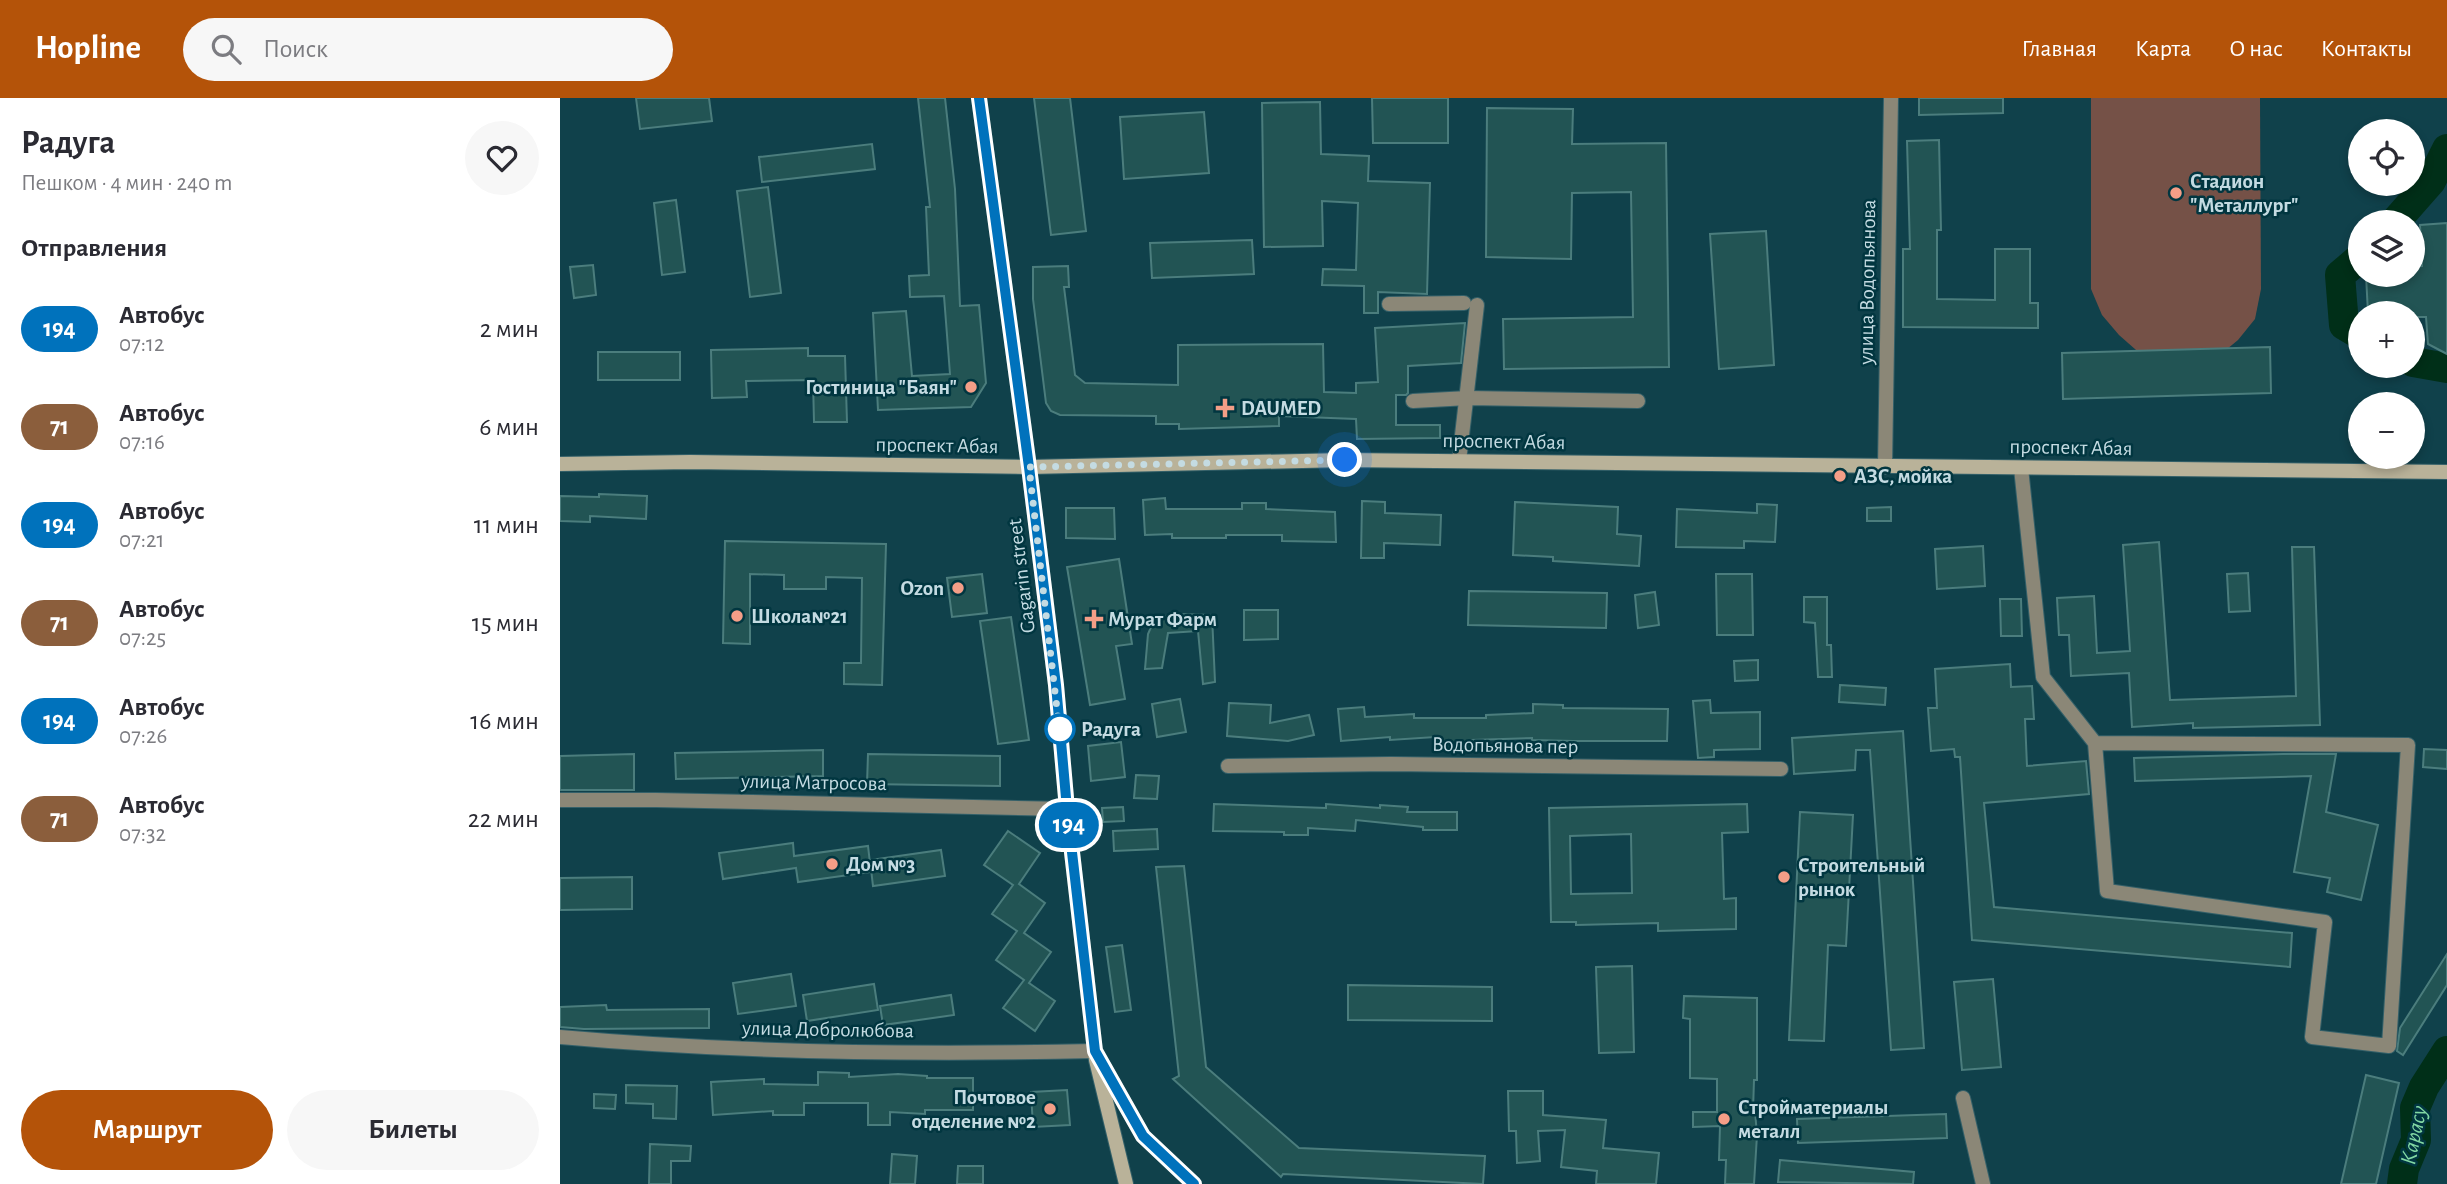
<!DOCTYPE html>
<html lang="ru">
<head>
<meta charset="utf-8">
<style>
  body { margin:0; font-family:"Alegreya Sans",sans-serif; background:#f7f7f7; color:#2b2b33; height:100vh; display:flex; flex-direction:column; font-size:26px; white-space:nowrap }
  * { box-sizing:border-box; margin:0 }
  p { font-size:23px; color:#7c7c81 }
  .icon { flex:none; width:38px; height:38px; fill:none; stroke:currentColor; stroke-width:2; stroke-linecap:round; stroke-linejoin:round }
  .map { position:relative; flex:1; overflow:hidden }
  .sheet { display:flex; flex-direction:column; background:#fff; width:560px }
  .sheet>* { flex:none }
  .badge { padding:0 14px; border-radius:23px; font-size:24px; line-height:46px }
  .buttons { position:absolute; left:1788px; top:21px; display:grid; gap:14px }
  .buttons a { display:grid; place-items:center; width:77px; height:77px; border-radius:50%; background:#fff; box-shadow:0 4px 10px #0003; font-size:35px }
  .you { position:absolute; width:35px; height:35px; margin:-18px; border:5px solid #fff; border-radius:50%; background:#1a73e8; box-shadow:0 0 0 10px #1a73e833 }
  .map>.badge { position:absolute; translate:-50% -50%; box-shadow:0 0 0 4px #fff }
  h2 { padding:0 21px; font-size:26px; line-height:63px }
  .round { display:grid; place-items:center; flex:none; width:74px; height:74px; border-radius:37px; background:#f7f7f7 }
  .summary { display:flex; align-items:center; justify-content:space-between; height:119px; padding:0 21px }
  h1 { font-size:33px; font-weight:600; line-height:52px }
  .cta { display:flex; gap:14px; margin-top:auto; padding:14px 21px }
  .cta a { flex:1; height:80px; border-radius:42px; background:#b45309; color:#fff; font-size:28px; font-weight:600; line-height:80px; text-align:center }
  .cta a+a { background:#f7f7f7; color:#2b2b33 }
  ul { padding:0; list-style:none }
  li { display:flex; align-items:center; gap:21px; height:98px; padding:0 21px }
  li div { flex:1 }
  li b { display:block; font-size:26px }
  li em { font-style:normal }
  li .badge { min-width:77px; font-weight:700; text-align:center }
  header { display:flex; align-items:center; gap:42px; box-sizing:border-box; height:98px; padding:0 35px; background:#b45309; color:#fff }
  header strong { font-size:33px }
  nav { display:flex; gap:38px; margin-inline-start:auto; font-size:24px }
  .search { width:490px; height:63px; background:#f7f7f7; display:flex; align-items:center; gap:18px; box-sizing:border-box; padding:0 24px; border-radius:38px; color:#7c7c81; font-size:26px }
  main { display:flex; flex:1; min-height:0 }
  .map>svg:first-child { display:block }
  .pitch { fill:#755147 }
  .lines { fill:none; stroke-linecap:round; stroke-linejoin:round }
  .river { stroke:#002f18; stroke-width:30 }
  .building { fill:#225454; stroke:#4b7d7d; stroke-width:2; fill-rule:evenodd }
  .minor-casing { stroke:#346069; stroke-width:16 }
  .secondary-casing { stroke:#346069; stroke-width:16 }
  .minor { stroke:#8b8777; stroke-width:14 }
  .secondary { stroke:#b9b299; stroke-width:14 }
  .line-casing { stroke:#fff; stroke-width:16 }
  .line { stroke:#0072bc; stroke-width:10 }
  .walk { stroke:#c4dbe2; stroke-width:7; stroke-dasharray:0 12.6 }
  .poi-dot { fill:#f49e87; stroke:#013640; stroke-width:2.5 }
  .stop-dot { fill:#fff; stroke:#0072bc; stroke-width:3.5 }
  .labels { text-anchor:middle; stroke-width:5; stroke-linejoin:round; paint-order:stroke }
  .poi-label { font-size:21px; font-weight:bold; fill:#c4dbe2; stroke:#013640; text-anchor:start }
  .street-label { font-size:21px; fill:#c4dbe2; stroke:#013640 }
  .stop-label { font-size:21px; font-weight:bold; fill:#c4dbe2; stroke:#013640; text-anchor:start }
  .water-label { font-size:23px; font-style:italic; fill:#82d8a3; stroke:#013640 }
</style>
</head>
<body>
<header>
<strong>Hopline</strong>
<div class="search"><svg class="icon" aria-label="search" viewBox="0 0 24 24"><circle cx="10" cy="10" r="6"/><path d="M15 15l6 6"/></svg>Поиск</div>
<nav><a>Главная</a><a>Карта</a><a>О нас</a><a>Контакты</a></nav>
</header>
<main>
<section class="sheet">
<div class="summary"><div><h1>Радуга</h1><p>Пешком · 4 мин · 240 m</p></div><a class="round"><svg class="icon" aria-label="heart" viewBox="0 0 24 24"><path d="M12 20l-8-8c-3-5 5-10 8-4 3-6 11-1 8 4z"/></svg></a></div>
<h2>Отправления</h2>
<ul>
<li><span class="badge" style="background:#0072bc;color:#fff">194</span><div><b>Автобус</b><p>07:12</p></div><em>2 мин</em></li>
<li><span class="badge" style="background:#8b5e3c;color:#fff">71</span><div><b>Автобус</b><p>07:16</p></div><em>6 мин</em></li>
<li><span class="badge" style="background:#0072bc;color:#fff">194</span><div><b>Автобус</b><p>07:21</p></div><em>11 мин</em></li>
<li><span class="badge" style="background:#8b5e3c;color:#fff">71</span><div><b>Автобус</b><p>07:25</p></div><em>15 мин</em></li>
<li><span class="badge" style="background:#0072bc;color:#fff">194</span><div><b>Автобус</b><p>07:26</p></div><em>16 мин</em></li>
<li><span class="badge" style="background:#8b5e3c;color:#fff">71</span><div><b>Автобус</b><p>07:32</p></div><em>22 мин</em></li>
</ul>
<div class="cta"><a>Маршрут</a><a>Билеты</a></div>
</section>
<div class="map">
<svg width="1887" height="1086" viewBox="0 0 1887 1086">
  <rect width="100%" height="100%" fill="#10414b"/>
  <path class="pitch" d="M1531,0H1700L1701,191L1695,221L1678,242L1655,261L1584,259L1559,237L1542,217L1531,191Z"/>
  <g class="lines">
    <g class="river">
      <path d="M1835,124L1871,83L1887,51"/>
      <path d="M1801,159L1780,177L1784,227L1801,237"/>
      <path d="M1853,264L1887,270"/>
      <path d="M1842,1086L1844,1071L1856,1042L1855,1010L1864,989L1887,953"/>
    </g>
  </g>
  <g class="building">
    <path d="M76,0H149L152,23L80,31Z"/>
    <path d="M358,0H385L395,91L400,208L419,207L426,285L411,309L318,312L313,215L346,213L352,278L390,276L384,198L350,199L349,178L369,177L366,109H370Z"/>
    <path d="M474,0H510L526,133L491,137Z"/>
    <path d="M812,0H888V45H813Z"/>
    <path d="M1359,0H1443V15L1359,17Z"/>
    <path d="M760,4L761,56L809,58L808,83L870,85L867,196L818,194V215H804V188L762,187L763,171L796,172L798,105L762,103L763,148L704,149L702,5Z"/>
    <path d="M927,10L1013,11L1012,46L1106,45L1109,269L944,271L943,221L1073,219L1071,94L1012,95L1011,161L926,159Z"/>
    <path d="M644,14L649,75L564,81L560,19Z"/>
    <path d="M1379,42L1381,132H1377V201L1435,202V151H1470V205H1478V230L1343,229V151H1350L1347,43Z"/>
    <path d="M312,46L315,71L202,84L199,59Z"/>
    <path d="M208,89L221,195L190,199L177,93Z"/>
    <path d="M116,102L125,174L102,177L94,105Z"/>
    <path d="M1887,125V256L1868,246L1866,219H1853V215H1808L1806,177H1853V169L1862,168L1860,127Z"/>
    <path d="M1206,133L1214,267L1159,271L1150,136Z"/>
    <path d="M692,142L694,176L592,180L590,145Z"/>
    <path d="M33,167L36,197L14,200L10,169Z"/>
    <path d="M508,168L509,189H504L515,277L525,285L618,287V247L763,246L764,294L796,295V285L818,284L815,230L905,225L901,265L848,268V295L846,297H836V327H880V340L797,341L796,321L719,318V328L619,331V326H596V318L500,317L491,313L486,305L473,201V169Z"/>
    <path d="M1710,249L1711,295L1503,301L1502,255Z"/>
    <path d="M248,250V258H285L287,324H254L253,282L186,283L187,299L152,300L151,252Z"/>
    <rect x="38" y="254" width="82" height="28"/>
    <path d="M39,396L87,398L86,421L30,418V424L0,423V398L39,399Z"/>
    <path d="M605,400L606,411H682V405H706V411L775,414L776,444L722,443V437H666V440H612V436L585,437L583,402Z"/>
    <path d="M802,403L825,404V415L881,417L880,447L824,445V460H801Z"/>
    <path d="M955,404L1058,409L1057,436L1081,438L1079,468L993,463V459L953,457Z"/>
    <path d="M1197,406L1217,407L1215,444L1184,443V450L1116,449L1117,411L1197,415Z"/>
    <path d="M1331,409V423H1307V410Z"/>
    <path d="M506,410H554L555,441L506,440Z"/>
    <path d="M165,443L326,446L322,587L284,586V565H301L302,480L266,479V491H224V477L190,476V546L163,545Z"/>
    <path d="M1599,444L1610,602L1736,598L1732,449H1754L1760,627L1633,630V625L1572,629L1569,575L1511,578L1509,537H1499L1497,500L1534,498L1537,555L1570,553L1563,447Z"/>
    <path d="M1423,448L1425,488L1377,491L1375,451Z"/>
    <path d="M559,461L572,546L556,548L565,601L530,607L507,469Z"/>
    <path d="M1688,475L1690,513L1669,514L1667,476Z"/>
    <path d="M422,476L427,515L392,519L387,480Z"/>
    <path d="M1156,476H1192L1193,537H1157Z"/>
    <path d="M909,493L1047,495L1046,530L908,527Z"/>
    <path d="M1095,494L1099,527L1078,530L1075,497Z"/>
    <path d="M1244,499H1267V547H1271L1272,579H1258L1255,525L1244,524Z"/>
    <path d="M1440,501H1461L1462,538H1441Z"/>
    <path d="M684,512H718V541L684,542Z"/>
    <path d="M616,516L652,517L655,584L643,586L638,533L608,535L602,570L585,571L588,536L595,520Z"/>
    <path d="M451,519L469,642L438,646L420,523Z"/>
    <path d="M1198,562V582L1175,583L1174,563Z"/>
    <path d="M1450,566L1451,589L1472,588L1474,621H1465L1467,668L1526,663L1529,696L1424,705L1434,809L1732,835L1730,869L1412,842L1400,659H1395L1394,651L1371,653L1368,610H1377L1375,571Z"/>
    <path d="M1280,587L1326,590L1325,607L1279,604Z"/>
    <path d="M620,601L626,634L597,639L592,606Z"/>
    <path d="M1150,602L1151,615L1200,614V651L1154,652V659L1138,660L1133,603Z"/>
    <path d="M669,605L711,607L710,625L749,617L754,637L728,643L667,638Z"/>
    <path d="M973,606L1003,607V610L1108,611L1107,643H1013L972,642V640L912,642V651H875V639L830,642V639L781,643L778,611L804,609L805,619L854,616V620H926V617L973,615Z"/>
    <path d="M1343,633L1364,950L1331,952L1310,652H1296L1295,672L1234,676L1232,640Z"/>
    <path d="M561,644L565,679L531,683L528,648Z"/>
    <path d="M1864,651L1887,652V671L1863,669Z"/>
    <path d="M263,652V678L116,681L115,655Z"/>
    <path d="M74,656V692H0V658Z"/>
    <path d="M308,656L440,658V688L307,686Z"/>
    <path d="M1723,656H1776L1766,714L1818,727L1801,802L1767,794L1770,780L1734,774L1751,678L1575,683L1574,660Z"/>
    <path d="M576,677L599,678L597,701L574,700Z"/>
    <path d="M654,706L766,710V706L820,710V707L848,709L847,714H897V732H863V729L796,722L795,733L748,730V737H724V734L653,733Z"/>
    <path d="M1187,706L1188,734L1162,735L1164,801L1176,800V831L1098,833V825L1016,827V824H991L989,710ZM1071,736L1072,795L1011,796L1010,738Z"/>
    <path d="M563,709L564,723L543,724L542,710Z"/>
    <path d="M1240,714L1293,717L1286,848L1268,847L1264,943L1229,942Z"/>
    <path d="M597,731L598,751L554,753L553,733Z"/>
    <path d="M448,733L480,755L459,786L485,805L464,835L491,854L469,885L495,903L475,933L443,910L464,882L436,862L457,833L432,816L453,787L424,767Z"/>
    <path d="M233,745L234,758L308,748L311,774L238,784L236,770L163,781L159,755Z"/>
    <path d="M381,752L385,778L313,788L310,762Z"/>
    <path d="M624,768L646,969L739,1050L925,1058L923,1086L723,1076L721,1079L613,981L619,978L596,769Z"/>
    <path d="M72,779V811L0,812V780Z"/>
    <path d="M562,847L571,912L555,914L546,849Z"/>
    <path d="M1887,856V887L1843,957L1837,953L1840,930Z"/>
    <path d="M1072,868L1074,954L1039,955L1036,869Z"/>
    <path d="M231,876L236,908L178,916L173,885Z"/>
    <path d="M1433,881L1441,969L1402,972L1394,884Z"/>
    <path d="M314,886L318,912L247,923L243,897Z"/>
    <path d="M788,887L932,889V923L788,922Z"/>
    <path d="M391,897L394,917L323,927L320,908Z"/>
    <path d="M1124,898L1197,900V982H1194L1193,1013H1195L1197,1037L1194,1086H1165L1166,1062H1159L1160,1028L1133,1029V1014H1157V981L1130,980V921L1123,920Z"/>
    <path d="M46,907L47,912L149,911V930L24,931L0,929V909Z"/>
    <path d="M258,974L289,975V979L338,976L367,978V980H413V1012H365V1016L330,1014V1027H308V1005H244V1017H213V1013L153,1017L151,984L204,981V986L258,987Z"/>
    <path d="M1806,977L1839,985L1816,1086H1781Z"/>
    <path d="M66,987L117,988L116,1021L93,1020V1006L66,1005Z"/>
    <path d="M507,992L510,1027L473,1029L471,994Z"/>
    <path d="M948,993H983V1017L1046,1022L1043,1050L1099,1055L1096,1086H1036L1037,1073L1001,1069L1005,1032L978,1033L980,1063L957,1065L956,1033H949Z"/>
    <path d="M34,996L56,997L55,1011L34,1010Z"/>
    <path d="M1386,1016L1387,1040L1238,1045L1237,1021Z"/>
    <path d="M90,1046L131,1048L130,1063H111V1086H89Z"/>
    <path d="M332,1056L357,1058L355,1086H330Z"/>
    <path d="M1220,1062L1354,1074L1353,1086L1218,1084Z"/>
    <path d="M398,1068H423V1086H397Z"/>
  </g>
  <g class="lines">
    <g class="minor-casing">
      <g id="minor">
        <path d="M829,206L904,205"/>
        <path d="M853,303L908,300L1078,303"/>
        <path d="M899,363L917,207"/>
        <path d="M1325,369L1331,0"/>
        <path d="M1461,370L1483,579L1535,645L1547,793L1765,824L1752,939L1829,948L1848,647L1535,645"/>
        <path d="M668,668L831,666L1221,671"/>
        <path d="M0,702H96L507,711"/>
        <path d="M0,939C177,955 357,957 535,953"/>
        <path d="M1403,1000L1423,1086"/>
      </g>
    </g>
    <g class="secondary-casing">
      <g id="secondary">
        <path d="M419,0L469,369L496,587L507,711L536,962L566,1086"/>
        <path d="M0,366L130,364L469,369L785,362L1887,374"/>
        <path d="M542,966L583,1038L634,1086"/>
      </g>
    </g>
    <use href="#minor" class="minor"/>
    <use href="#secondary" class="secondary"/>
  </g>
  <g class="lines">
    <g class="line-casing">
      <path id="line" d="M419,0L469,369L496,587L507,711L535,953L583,1038L634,1086"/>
    </g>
    <use href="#line" class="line"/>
    <path class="walk" d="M500,631V637L469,369L785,362"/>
  </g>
  <g class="poi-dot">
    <circle cx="1616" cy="95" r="7"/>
    <circle cx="411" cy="289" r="7"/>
    <path d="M661.5 299.5h7v7h7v7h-7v7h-7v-7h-7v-7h7z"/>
    <circle cx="1280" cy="378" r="7"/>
    <circle cx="398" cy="490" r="7"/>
    <circle cx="177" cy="518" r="7"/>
    <path d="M530.5 510.5h7v7h7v7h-7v7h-7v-7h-7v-7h7z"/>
    <circle cx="272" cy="766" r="7"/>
    <circle cx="1224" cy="779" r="7"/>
    <circle cx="490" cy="1011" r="7"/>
    <circle cx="1164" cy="1021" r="7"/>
  </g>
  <circle class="stop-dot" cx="500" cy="631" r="14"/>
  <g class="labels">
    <g class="poi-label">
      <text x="1630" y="90">Стадион<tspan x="1630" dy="24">"Металлург"</tspan></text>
      <text x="397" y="296" text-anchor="end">Гостиница "Баян"</text>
      <text x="681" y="317">DAUMED</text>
      <text x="1294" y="385">АЗС, мойка</text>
      <text x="384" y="497" text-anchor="end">Ozon</text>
      <text x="191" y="525">Школа№21</text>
      <text x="548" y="528">Мурат Фарм</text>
      <text x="286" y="773">Дом №3</text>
      <text x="1238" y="774">Строительный<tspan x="1238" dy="24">рынок</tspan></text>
      <text x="476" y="1006" text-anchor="end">Почтовое<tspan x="476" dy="24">отделение №2</tspan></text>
      <text x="1178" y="1016">Стройматериалы<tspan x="1178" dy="24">металл</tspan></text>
    </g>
    <g class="street-label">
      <text transform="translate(1307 184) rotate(-89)" y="7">улица Водопьянова</text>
      <text transform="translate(944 343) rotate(1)" y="7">проспект Абая</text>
      <text transform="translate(377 347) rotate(1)" y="7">проспект Абая</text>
      <text transform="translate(1511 349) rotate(1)" y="7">проспект Абая</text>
      <text transform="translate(461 478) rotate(-97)" y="7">Gagarin street</text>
      <text transform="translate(945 647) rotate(1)" y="7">Водопьянова пер</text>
      <text transform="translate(254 684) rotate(1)" y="7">улица Матросова</text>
      <text transform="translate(268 931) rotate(1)" y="7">улица Добролюбова</text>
    </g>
    <g class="stop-label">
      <text x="521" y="638">Радуга</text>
    </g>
    <g class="water-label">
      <text transform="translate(1853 1037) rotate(-78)" y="8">Карасу</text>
    </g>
  </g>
</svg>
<div class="buttons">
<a><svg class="icon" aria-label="locate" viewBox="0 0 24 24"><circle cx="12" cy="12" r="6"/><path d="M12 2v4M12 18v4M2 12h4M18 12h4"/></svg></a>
<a><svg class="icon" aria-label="layers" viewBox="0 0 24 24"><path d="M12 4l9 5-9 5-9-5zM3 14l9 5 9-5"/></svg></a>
<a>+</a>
<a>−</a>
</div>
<div class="you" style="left:785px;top:362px"></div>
<b class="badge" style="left:509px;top:727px;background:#0072bc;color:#fff">194</b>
</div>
</main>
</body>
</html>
